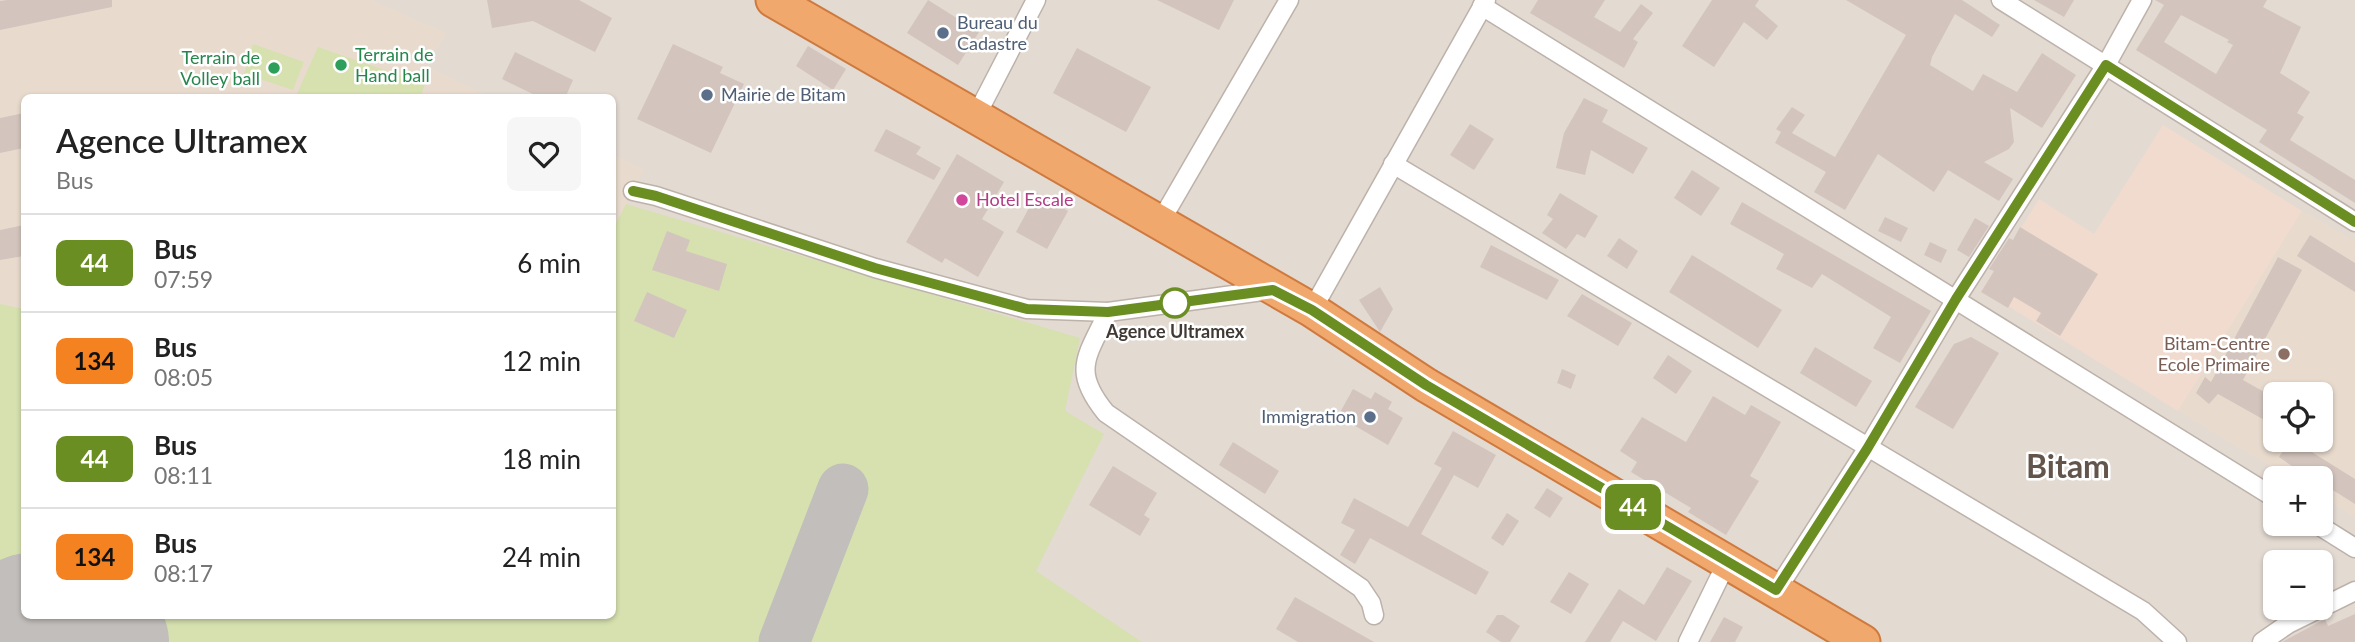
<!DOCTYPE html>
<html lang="fr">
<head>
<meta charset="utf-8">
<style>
  body { margin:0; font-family:Lato,sans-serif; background:#f6f6f6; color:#222; height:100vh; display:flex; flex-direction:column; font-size:26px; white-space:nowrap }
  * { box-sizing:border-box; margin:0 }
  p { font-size:23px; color:#767676 }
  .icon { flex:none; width:38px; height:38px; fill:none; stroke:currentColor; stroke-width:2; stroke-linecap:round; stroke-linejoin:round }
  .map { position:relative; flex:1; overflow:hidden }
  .side { position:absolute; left:21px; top:94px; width:595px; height:525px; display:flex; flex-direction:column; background:#fff; border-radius:10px; box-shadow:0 2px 5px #0004 }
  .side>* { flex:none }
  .badge { padding:0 14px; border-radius:10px; font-size:24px; line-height:46px }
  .controls { position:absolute; left:2263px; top:382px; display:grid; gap:14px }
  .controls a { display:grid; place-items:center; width:70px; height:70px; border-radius:10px; background:#fff; box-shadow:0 2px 5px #0004; font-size:35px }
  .map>.badge { position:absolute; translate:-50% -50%; box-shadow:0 0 0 4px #fff }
  .round { display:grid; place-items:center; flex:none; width:74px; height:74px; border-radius:10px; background:#f6f6f6 }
  .summary { display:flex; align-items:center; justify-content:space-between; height:119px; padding:0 35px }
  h1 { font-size:33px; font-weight:600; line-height:52px }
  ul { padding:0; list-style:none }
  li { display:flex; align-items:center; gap:21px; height:98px; padding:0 35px; border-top:2px solid #e0e0e0 }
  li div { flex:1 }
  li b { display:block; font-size:26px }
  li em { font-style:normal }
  li .badge { min-width:77px; font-weight:700; text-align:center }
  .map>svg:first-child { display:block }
  .residential { fill:#e3dad2; fill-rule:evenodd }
  .commercial { fill:#f1dbcf }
  .education { fill:#e8dbce; fill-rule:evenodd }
  .green { fill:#d6e1af }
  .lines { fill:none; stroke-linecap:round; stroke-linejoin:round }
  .taxiway { stroke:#c2bebb; stroke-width:51 }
  .runway { stroke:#c2bebb; stroke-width:126 }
  .building { fill:#d3c5bd; fill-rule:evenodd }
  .street-casing { stroke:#bdb2aa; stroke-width:21 }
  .highway-casing { stroke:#ce7a3f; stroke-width:37 }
  .street { stroke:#fff; stroke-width:18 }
  .highway { stroke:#f1a86d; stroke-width:33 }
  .line-casing { stroke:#fff; stroke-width:16 }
  .line { stroke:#6b8e23; stroke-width:10 }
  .service-dot { fill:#5c6f8a; stroke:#fff; stroke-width:2.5 }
  .leisure-dot { fill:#2e9e5b; stroke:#fff; stroke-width:2.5 }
  .hotel-dot { fill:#d1479c; stroke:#fff; stroke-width:2.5 }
  .stop-dot { fill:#fff; stroke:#6b8e23; stroke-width:3.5 }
  .education-dot { fill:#8d6e63; stroke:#fff; stroke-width:2.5 }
  .labels { text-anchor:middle; stroke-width:5; stroke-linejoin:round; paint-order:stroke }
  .service-label { font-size:18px; fill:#4e5e75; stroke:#fff; text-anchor:start }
  .leisure-label { font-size:18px; fill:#27864d; stroke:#fff; text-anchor:start }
  .hotel-label { font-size:18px; fill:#b23c85; stroke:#fff; text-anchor:start }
  .stop-label { font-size:18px; font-weight:bold; fill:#413934; stroke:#fff }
  .education-label { font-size:18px; fill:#785e54; stroke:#fff; text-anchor:end }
  .town-label { font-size:32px; font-weight:bold; fill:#63554c; stroke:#fff }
</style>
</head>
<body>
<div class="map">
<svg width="2355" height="642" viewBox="0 0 2355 642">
  <rect width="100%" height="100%" fill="#f0e9e3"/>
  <path class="residential" d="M0,0H2355V642H0ZM24,98H612V616H24ZM2275,394H2320V439H2275ZM2275,478H2320V523H2275ZM2275,562H2320V607H2275Z"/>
  <path class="commercial" d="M2163,125L2302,211L2178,411L1982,290L2039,199L2094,234Z"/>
  <g class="education">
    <path d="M0,0H371L447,33L426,66L493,98H24V309L0,304Z"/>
    <path d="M613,154L644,169L613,231Z"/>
    <path d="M2302,211L2355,241V517L2321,496L2320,478H2290L2178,411ZM2275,394H2320V439H2275Z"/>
  </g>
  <g class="green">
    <path d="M253,44L304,62L293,90L244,74Z"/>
    <path d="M318,47L425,84L420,98H295Z"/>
    <path d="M626,204L1080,338L1065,411L1104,434L1036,571L1142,642H0V304L24,309V616H612V231Z"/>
  </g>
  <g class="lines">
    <path class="taxiway" d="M784,642L843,489"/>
    <path class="runway" d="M29,616L106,642"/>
  </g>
  <g class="building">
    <path d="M7,0H112V7L0,30V1Z"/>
    <path d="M487,0H579L612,18L595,52L533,21L492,28Z"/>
    <path d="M928,0L979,32L958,65L907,33Z"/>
    <path d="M1157,0H1234L1219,30Z"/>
    <path d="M1538,0H1605L1594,17L1620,32L1641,4L1653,13L1633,39L1638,42L1624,68L1530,13Z"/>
    <path d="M1712,0H1759L1755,6L1778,26L1767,40L1744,22L1714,67L1682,46Z"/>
    <path d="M1846,0H1962L2000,25L1992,37L1955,14L1932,57L1930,65L1973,91L1983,74L2017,92L2042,53L2076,75L2042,128L2010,108L2014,142L2009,149L1984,162L2013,179L1999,201L1948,170L1934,192L1878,154L1845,210L1814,192L1826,172L1775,143L1781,132L1776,129L1792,107L1805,115L1792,133L1835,157L1906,35Z"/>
    <path d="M2034,0H2074L2064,17Z"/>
    <path d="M2155,0H2267L2263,7L2301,27L2280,73L2310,92L2297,113L2304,117L2290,140L2355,180V203L2259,142L2267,130L2136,50L2164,5ZM2181,15L2229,40L2227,42L2233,45L2216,74L2164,42Z"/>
    <path d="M673,44L723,67L720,73L744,84L711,153L637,119Z"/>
    <path d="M808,46L846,69L833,90L796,66Z"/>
    <path d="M1077,48L1151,87L1126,132L1053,93Z"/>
    <path d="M515,52L573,80L565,98H541L502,79Z"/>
    <path d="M1584,98L1608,110L1602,122L1648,148L1633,174L1591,150L1585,175L1556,168L1564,133Z"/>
    <path d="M24,113V148L0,153V118Z"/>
    <path d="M1470,124L1494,139L1474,170L1450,155Z"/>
    <path d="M886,129L921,147L916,154L941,168L934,180L874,151Z"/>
    <path d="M957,154L1004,182L982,219L1004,232L978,277L945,258L942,263L906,242Z"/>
    <path d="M1692,170L1720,188L1701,216L1674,198Z"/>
    <path d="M1037,193L1068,211L1047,249L1016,232Z"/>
    <path d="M1560,193L1598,216L1585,238L1577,234L1566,249L1542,233L1553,219L1547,215Z"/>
    <path d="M1742,202L1931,311L1900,363L1873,348L1891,317L1822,274L1812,288L1776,269L1784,254L1730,224Z"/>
    <path d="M1885,217L1908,228L1901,242L1878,231Z"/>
    <path d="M1975,218L1989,226L1969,257L1957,250Z"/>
    <path d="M24,225V256L0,260V230Z"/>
    <path d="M2020,227L2098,274L2060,336L2036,321L2041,313L2014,297L2008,308L1981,292L1994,271L1989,269L2009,238L2013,240Z"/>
    <path d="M667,231L690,240L686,251L727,264L719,291L652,270Z"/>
    <path d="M2310,235L2355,263V292L2297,256Z"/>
    <path d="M1619,238L1638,251L1627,269L1607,256Z"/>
    <path d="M1930,242L1947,250L1941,263L1924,255Z"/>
    <path d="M1491,245L1559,280L1547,300L1480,267Z"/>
    <path d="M1692,255L1782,310L1758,348L1669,292Z"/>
    <path d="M2278,257L2302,270L2243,380L2275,398V426L2218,394L2209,404L2196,393L2205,377L2211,382Z"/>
    <path d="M1380,287L1393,309L1380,332L1359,300Z"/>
    <path d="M647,292L687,310L674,338L634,321Z"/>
    <path d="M1582,294L1632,323L1618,346L1567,316Z"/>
    <path d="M1971,337L1999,353L1953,429L1915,407L1954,344Z"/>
    <path d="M1815,347L1872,381L1856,407L1800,373Z"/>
    <path d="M1668,355L1692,371L1676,394L1653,378Z"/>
    <path d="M1562,369L1576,375L1571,389L1557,383Z"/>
    <path d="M1353,389L1371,399L1375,392L1392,402L1388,409L1403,418L1388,445L1338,416Z"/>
    <path d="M1713,396L1745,415L1751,405L1781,422L1750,476L1759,481L1726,535L1688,512L1691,508L1631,472L1637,462L1620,451L1642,417L1686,442Z"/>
    <path d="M1453,431L1496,455L1478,488L1454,475L1421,534L1489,572L1476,595L1370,538L1355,564L1340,555L1355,530L1341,523L1354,498L1408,527L1442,468L1434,464Z"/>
    <path d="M2291,439L2355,479V504L2320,482V478H2309L2279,457Z"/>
    <path d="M1233,442L1279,471L1265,494L1219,465Z"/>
    <path d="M1113,466L1157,493L1144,515L1150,519L1140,536L1089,505Z"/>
    <path d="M1547,488L1563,498L1550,518L1534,508Z"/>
    <path d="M1507,513L1519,521L1503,546L1491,538Z"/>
    <path d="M1667,567L1692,581L1656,641L1623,621L1610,642H1585L1619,589L1644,605Z"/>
    <path d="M1569,572L1589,584L1571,614L1550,602Z"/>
    <path d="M1295,597L1374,642H1298L1276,629Z"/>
    <path d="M2355,614V642H2282L2325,619L2328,626Z"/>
    <path d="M1497,615H1503L1520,626L1510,642H1501L1486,632Z"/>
    <path d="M1724,617L1743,627L1735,642H1710Z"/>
  </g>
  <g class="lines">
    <g class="street-casing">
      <g id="street">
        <path d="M2001,0L2355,222"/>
        <path d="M1482,6L2275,498"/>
        <path d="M976,116L1036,0"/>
        <path d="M1393,164L2143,611L2177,642"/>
        <path d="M633,191L656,196L875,268L1027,309L1108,312L1270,290"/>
        <path d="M1159,224L1289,0"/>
        <path d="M1312,310L1486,0"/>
        <path d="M1108,312C1087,357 1071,370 1106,413L1361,588L1371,603L1374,615"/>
        <path d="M2315,523L2355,548"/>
        <path d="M1776,591L1867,449L1956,299L2106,65L2142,0"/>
        <path d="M1688,642L1727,562"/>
        <path d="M2262,642L2288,624L2355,591"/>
      </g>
    </g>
    <g class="highway-casing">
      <path id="highway" d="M773,0L1312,310L1426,385L1863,642"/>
    </g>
    <use href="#street" class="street"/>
    <use href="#highway" class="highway"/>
  </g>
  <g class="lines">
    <g class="line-casing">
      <path id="line" d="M633,191L656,196L875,268L1027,309L1108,312L1273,290L1312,310L1426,385L1776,590L1867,449L1956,299L2106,65L2355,222"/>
    </g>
    <use href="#line" class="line"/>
  </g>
  <g class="service-dot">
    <circle cx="943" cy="33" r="7"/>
    <circle cx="707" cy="95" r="7"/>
    <circle cx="1370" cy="417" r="7"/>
  </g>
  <g class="leisure-dot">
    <circle cx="341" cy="65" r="7"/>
    <circle cx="274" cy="68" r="7"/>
  </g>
  <circle class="hotel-dot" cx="962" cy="200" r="7"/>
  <circle class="stop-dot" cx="1175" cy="303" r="14"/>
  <circle class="education-dot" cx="2284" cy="354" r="7"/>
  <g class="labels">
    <g class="service-label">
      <text x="957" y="29">Bureau du<tspan x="957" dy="21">Cadastre</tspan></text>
      <text x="721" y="101">Mairie de Bitam</text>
      <text x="1356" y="423" text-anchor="end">Immigration</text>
    </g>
    <g class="leisure-label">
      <text x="355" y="61">Terrain de<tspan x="355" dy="21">Hand ball</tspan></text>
      <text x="260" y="64" text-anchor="end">Terrain de<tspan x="260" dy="21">Volley ball</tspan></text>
    </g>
    <g class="hotel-label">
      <text x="976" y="206">Hotel Escale</text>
    </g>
    <g class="stop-label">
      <text x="1175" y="338">Agence Ultramex</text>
    </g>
    <g class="education-label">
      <text x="2270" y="350">Bitam-Centre<tspan x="2270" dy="21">Ecole Primaire</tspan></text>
    </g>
    <g class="town-label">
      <text x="2068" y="478">Bitam</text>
    </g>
  </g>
</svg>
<div class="controls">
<a><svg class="icon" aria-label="locate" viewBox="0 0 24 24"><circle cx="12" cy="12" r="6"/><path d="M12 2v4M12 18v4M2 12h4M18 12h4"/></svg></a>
<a>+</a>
<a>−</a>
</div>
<b class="badge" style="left:1633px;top:507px;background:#6b8e23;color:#fff">44</b>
<section class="side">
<div class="summary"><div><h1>Agence Ultramex</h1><p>Bus</p></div><a class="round"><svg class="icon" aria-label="heart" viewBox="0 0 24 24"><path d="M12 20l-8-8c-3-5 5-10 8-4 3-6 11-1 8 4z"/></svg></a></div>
<ul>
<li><span class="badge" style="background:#6b8e23;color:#fff">44</span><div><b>Bus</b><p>07:59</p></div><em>6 min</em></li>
<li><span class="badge" style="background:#f58220;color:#111">134</span><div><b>Bus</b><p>08:05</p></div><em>12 min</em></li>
<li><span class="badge" style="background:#6b8e23;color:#fff">44</span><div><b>Bus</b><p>08:11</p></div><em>18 min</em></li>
<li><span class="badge" style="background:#f58220;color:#111">134</span><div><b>Bus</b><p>08:17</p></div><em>24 min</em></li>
</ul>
</section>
</div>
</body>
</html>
